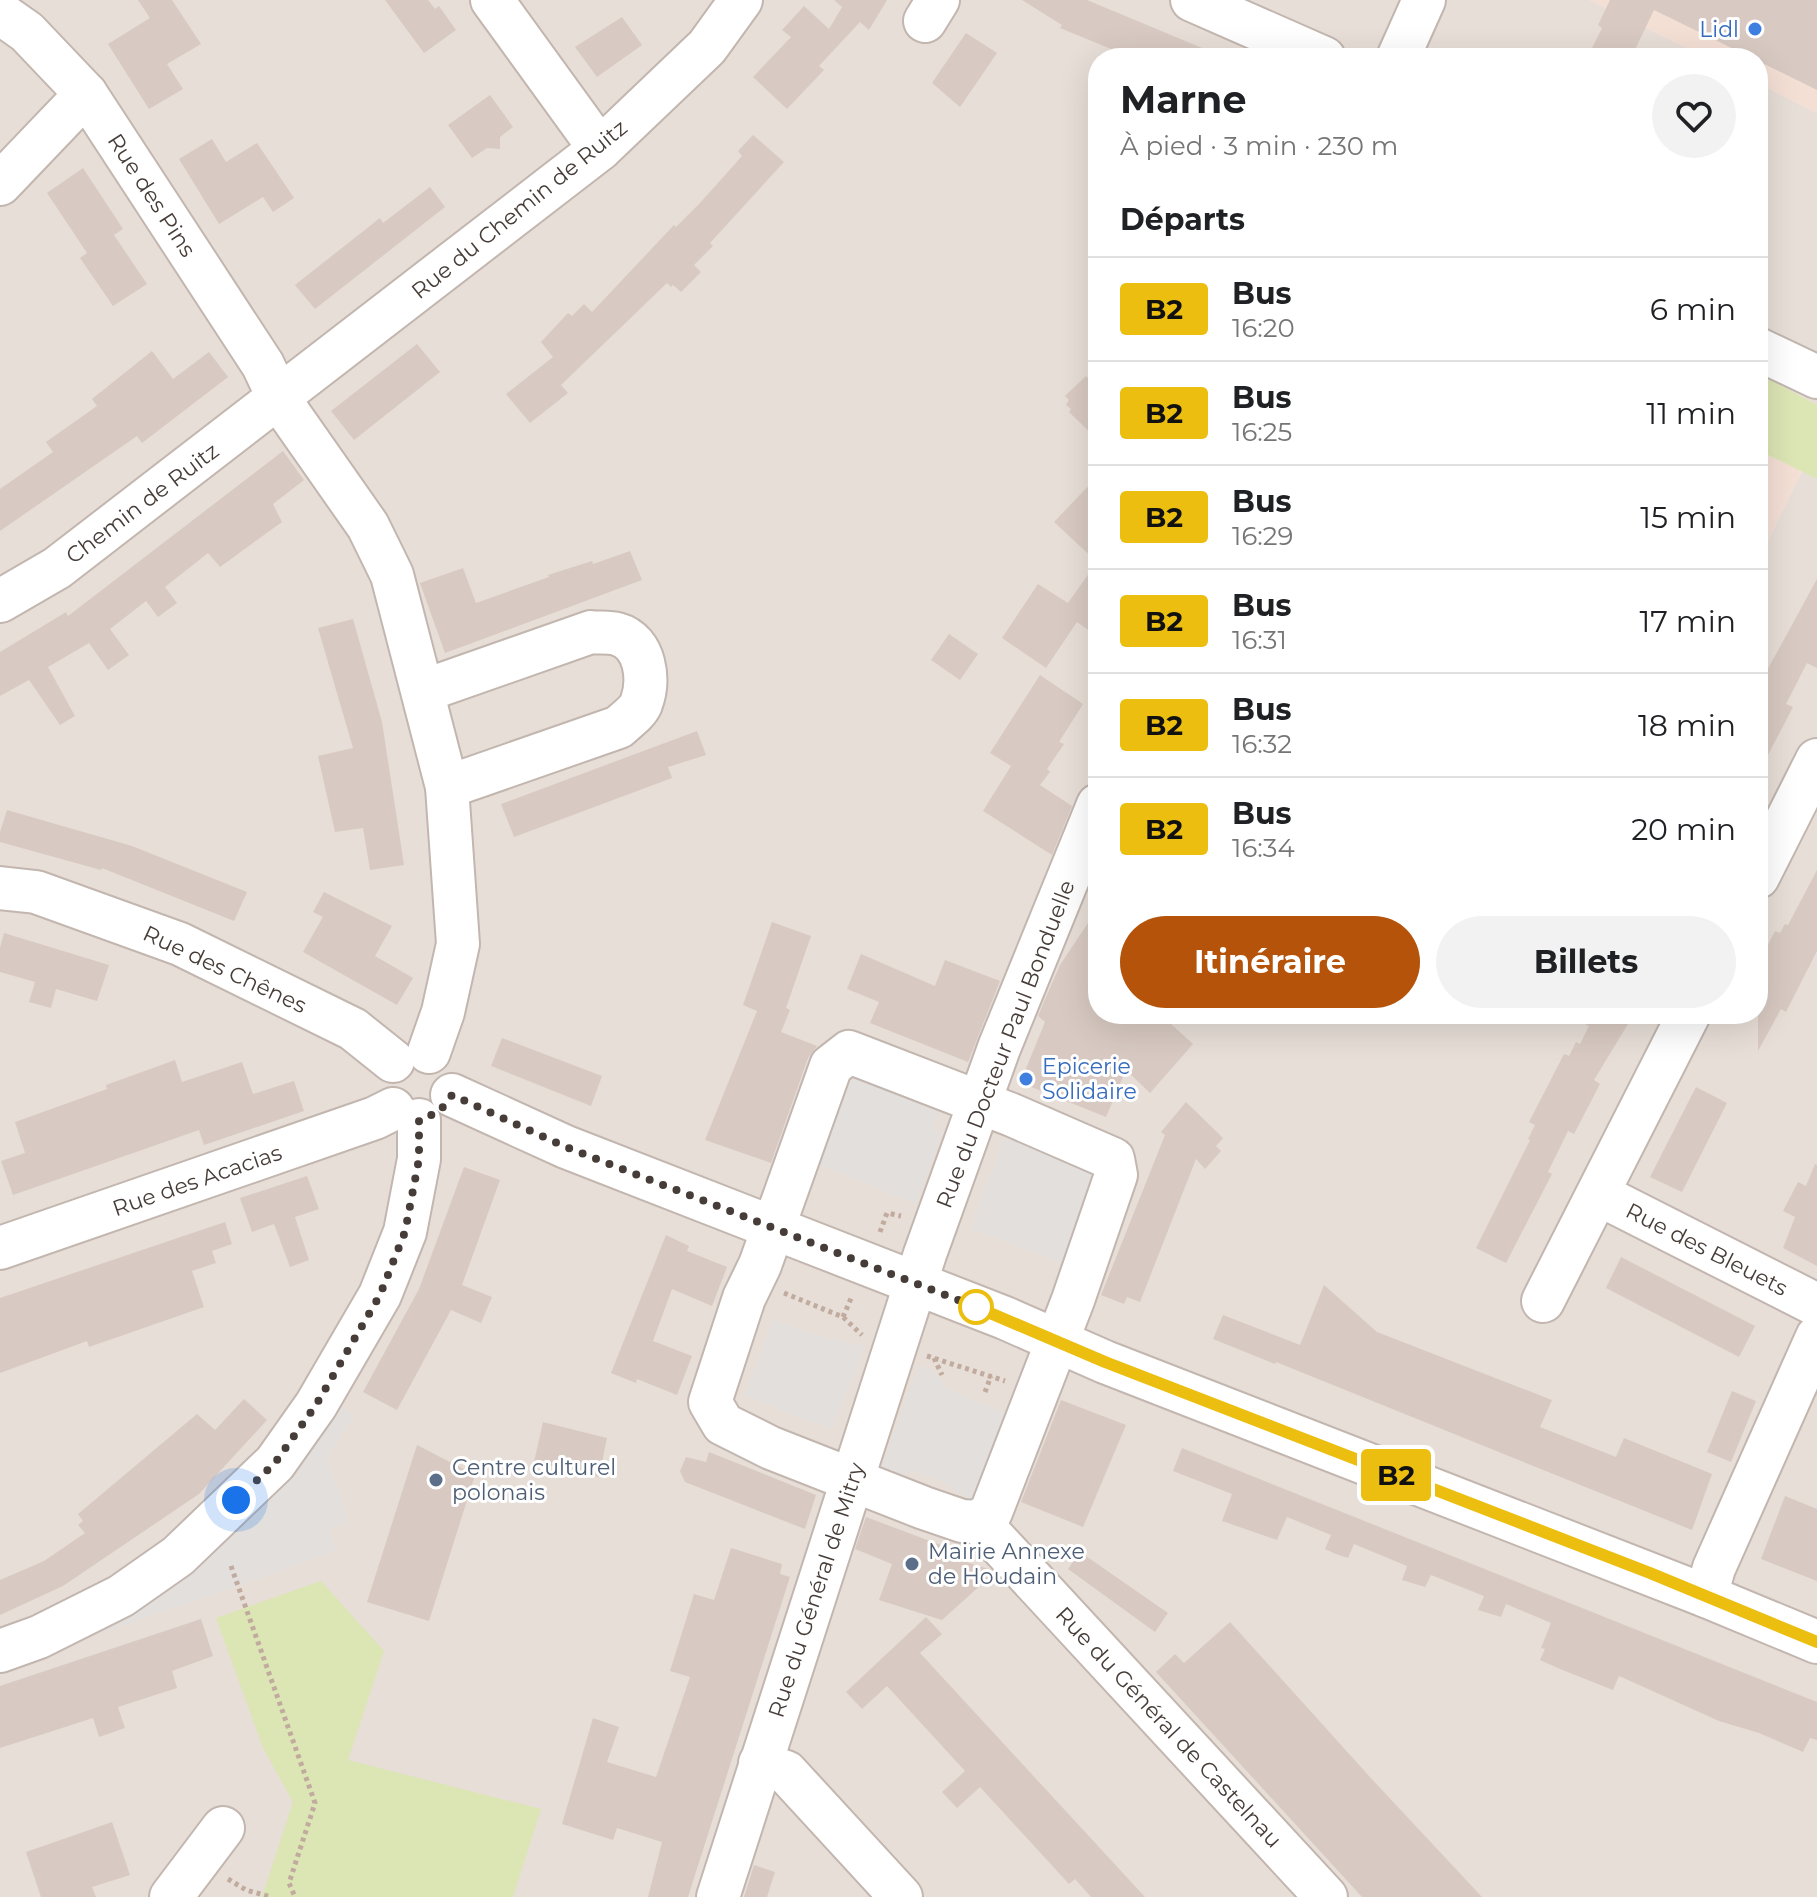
<!DOCTYPE html>
<html lang="fr">
<head>
<meta charset="utf-8">
<style>
  body { margin:0; font-family:Montserrat,sans-serif; background:#f2f2f2; color:#202124; height:100vh; display:flex; flex-direction:column; font-size:30px; white-space:nowrap }
  * { box-sizing:border-box; margin:0 }
  p { font-size:26px; color:#757577 }
  .icon { flex:none; width:44px; height:44px; fill:none; stroke:currentColor; stroke-width:2; stroke-linecap:round; stroke-linejoin:round }
  .map { position:relative; flex:1; overflow:hidden }
  .drawer { position:absolute; left:1088px; top:48px; width:680px; height:976px; display:flex; flex-direction:column; background:#fff; border-radius:32px; box-shadow:0 8px 32px #0002 }
  .drawer>* { flex:none }
  .badge { padding:0 16px; border-radius:6px; font-size:28px; line-height:52px }
  .you { position:absolute; width:40px; height:40px; margin:-20px; border:6px solid #fff; border-radius:50%; background:#1a73e8; box-shadow:0 0 0 12px #1a73e833 }
  .map>.badge { position:absolute; translate:-50% -50%; box-shadow:0 0 0 4px #fff }
  h2 { padding:0 32px; font-size:30px; line-height:72px }
  .round { display:grid; place-items:center; flex:none; width:84px; height:84px; border-radius:42px; background:#f2f2f2 }
  .overview { display:flex; align-items:center; justify-content:space-between; height:136px; padding:0 32px }
  h1 { font-size:38px; font-weight:700; line-height:60px }
  .primary-button { display:flex; gap:16px; margin-top:auto; padding:16px 32px }
  .primary-button a { flex:1; height:92px; border-radius:48px; background:#b45309; color:#fff; font-size:32px; font-weight:700; line-height:92px; text-align:center }
  .primary-button a+a { background:#f2f2f2; color:#202124 }
  ul { padding:0; list-style:none }
  li { display:flex; align-items:center; gap:24px; height:104px; padding:0 32px; border-top:2px solid #e0e0e0 }
  li div { flex:1 }
  li b { display:block; font-size:30px }
  li em { font-style:normal }
  li .badge { min-width:88px; font-weight:700; text-align:center }
  .map>svg:first-child { display:block }
  .residential { fill:#e7ded7 }
  .commercial { fill:#f4dfd5 }
  .green { fill:#dce5b4 }
  .parking { fill:#e2dfdd }
  .building { fill:#d8cac2 }
  .lines { fill:none; stroke-linecap:round; stroke-linejoin:round }
  .minor-casing { stroke:#c2b6af; stroke-width:46 }
  .path { stroke:#c0ab9e; stroke-width:5; stroke-dasharray:4 4; stroke-linecap:butt }
  .minor { stroke:#fff; stroke-width:42 }
  .line-casing { stroke:#fff; stroke-width:18 }
  .line { stroke:#ebbe0f; stroke-width:12 }
  .walk { stroke:#473d38; stroke-width:8; stroke-dasharray:0 14.4 }
  .shop-dot { fill:#3f7fe0; stroke:#fff; stroke-width:3 }
  .stop-dot { fill:#fff; stroke:#ebbe0f; stroke-width:4 }
  .service-dot { fill:#5c6f8a; stroke:#fff; stroke-width:3 }
  .labels { text-anchor:middle; stroke-width:6; stroke-linejoin:round; paint-order:stroke }
  .shop-label { font-size:22px; fill:#366cbe; stroke:#fff; text-anchor:end }
  .street-label { font-size:22px; fill:#473d38; stroke:#fff }
  .service-label { font-size:22px; fill:#4e5e75; stroke:#fff; text-anchor:start }
</style>
</head>
<body>
<div class="map">
<svg width="1817" height="1897" viewBox="0 0 1817 1897">
  <rect width="100%" height="100%" fill="#f3eee9"/>
  <g class="residential">
    <path d="M0,0H1590L1707,58H1098V1014H1758V561L1802,471L1817,479V1897H0Z"/>
    <path d="M1758,83L1817,113V405L1758,373Z"/>
  </g>
  <g class="commercial">
    <path d="M1590,0H1817V113L1758,83V58H1707Z"/>
    <path d="M1758,450L1802,471L1758,561Z"/>
  </g>
  <g class="green">
    <path d="M1758,373L1817,405V479L1758,450Z"/>
    <path d="M321,1581L384,1651L348,1760L541,1809L513,1897H262L293,1802L263,1748L216,1618Z"/>
  </g>
  <g class="parking">
    <path d="M831,1066L947,1091L932,1129L942,1133L916,1204L801,1157Z"/>
    <path d="M1012,1115L1113,1159L1084,1271L971,1229Z"/>
    <path d="M773,1321L824,1338L865,1346L831,1429L745,1396Z"/>
    <path d="M919,1365L930,1369L948,1389L1013,1417L976,1504L937,1478L917,1472L889,1474L880,1470Z"/>
    <path d="M337,1404L355,1415L326,1458L349,1521L329,1529L336,1551L45,1653Z"/>
  </g>
  <g class="building">
    <path d="M138,0H172L201,44L167,64L183,89L149,109L108,44L150,18Z"/>
    <path d="M385,0H428L435,9L439,6L456,30L424,53Z"/>
    <path d="M834,0H887L869,30L860,22L819,66L824,70L787,109L753,77L791,37L782,30L804,6L829,29L842,7Z"/>
    <path d="M1022,0H1087L1226,58H1133L1060,28L1062,25Z"/>
    <path d="M1610,0H1817V90L1758,61V58H1752L1654,10L1631,58H1587L1602,28L1598,25Z"/>
    <path d="M622,17L642,45L597,77L575,47Z"/>
    <path d="M966,33L997,53L960,107L932,83Z"/>
    <path d="M490,95L513,127L500,137V149L487,148L472,158L448,125Z"/>
    <path d="M753,135L784,162L710,243L713,246L694,265L701,272L681,292L673,285L671,287L667,283L561,385L568,393L530,423L506,394L553,357L541,342L568,313L572,316L584,304L592,312L674,225L676,227L700,203L742,156L738,151Z"/>
    <path d="M212,139L226,162L257,143L294,198L273,212L263,197L219,224L179,159Z"/>
    <path d="M83,168L123,229L114,235L147,284L113,306L80,258L87,253L47,193Z"/>
    <path d="M430,187L445,207L315,309L295,285L380,218L383,223Z"/>
    <path d="M417,344L440,372L354,440L331,411Z"/>
    <path d="M152,351L173,379L209,352L228,377L142,443L137,436L0,531V489L53,452L46,442L97,406L92,399Z"/>
    <path d="M1086,376L1098,388V440L1069,412L1071,409L1066,405L1069,400L1065,396Z"/>
    <path d="M283,451L304,480L273,504L282,522L220,567L208,553L165,587L177,603L158,617L146,601L110,629L129,655L108,670L89,643L48,667L75,716L60,725L29,680L0,696V652L66,612L68,616Z"/>
    <path d="M1098,476V637L1077,622L1046,668L1002,638L1038,584L1068,603L1097,562L1054,522Z"/>
    <path d="M630,551L642,580L445,653L420,583L463,568L476,603L549,577L548,575L592,561L593,564Z"/>
    <path d="M1817,579V668L1807,663L1786,704L1793,707L1758,774V687Z"/>
    <path d="M353,619L382,722L404,865L370,870L363,828L335,832L318,756L353,748L318,628Z"/>
    <path d="M949,634L978,654L960,680L931,660Z"/>
    <path d="M1040,675L1083,704L1059,742L1064,744L1047,769L1050,772L1040,785L1072,806L1052,855L983,811L1011,766L990,753Z"/>
    <path d="M697,731L706,755L668,767L672,778L514,837L501,804Z"/>
    <path d="M7,810L132,846L247,892L234,921L102,868L101,870L0,842V832Z"/>
    <path d="M1817,870V951L1786,1012L1781,1009L1758,1051V964L1775,931L1780,933L1785,924L1788,925Z"/>
    <path d="M324,892L392,926L375,956L413,978L397,1005L303,952L323,917L313,912Z"/>
    <path d="M1098,908V1014H1160L1193,1044L1150,1093L1126,1070L1106,1117L1029,1086L1034,1074L1025,1071L1045,1022L1038,1016L1046,997L1060,965Z"/>
    <path d="M772,922L811,936L786,1008L790,1010L781,1032L817,1046L808,1058L771,1163L705,1140L757,1011L743,1005Z"/>
    <path d="M4,933L109,965L97,1001L56,989L51,1008L29,1002L35,982L0,972V948Z"/>
    <path d="M861,954L935,986L945,960L1000,981L968,1062L870,1023L879,1002L847,989Z"/>
    <path d="M1566,1014H1634L1594,1080L1600,1084L1574,1134L1568,1131L1548,1172L1552,1174L1506,1263L1476,1248L1530,1140L1528,1139L1535,1125L1529,1122L1564,1054L1569,1056L1576,1042L1580,1044L1589,1026Z"/>
    <path d="M502,1038L602,1076L591,1106L491,1066Z"/>
    <path d="M175,1060L182,1082L242,1062L253,1094L294,1081L304,1111L204,1145L199,1130L13,1195L1,1161L25,1153L15,1122L107,1089L106,1085Z"/>
    <path d="M1696,1087L1727,1103L1682,1192L1650,1177Z"/>
    <path d="M1186,1102L1223,1138L1216,1146L1221,1151L1205,1169L1196,1159L1140,1302L1127,1297L1124,1304L1101,1295L1165,1135L1161,1132Z"/>
    <path d="M1815,1164L1817,1165V1266L1783,1248L1795,1217L1783,1211L1798,1182L1806,1186Z"/>
    <path d="M464,1167L500,1180L462,1285L492,1297L481,1323L451,1310L397,1410L363,1392L419,1289Z"/>
    <path d="M307,1176L319,1209L295,1217L309,1260L290,1267L274,1224L252,1232L240,1198Z"/>
    <path d="M225,1222L232,1244L212,1251L216,1263L192,1271L204,1307L89,1347L87,1341L0,1373V1298Z"/>
    <path d="M666,1235L689,1246L687,1251L727,1267L712,1306L672,1289L653,1341L692,1356L677,1395L637,1379L636,1383L611,1373Z"/>
    <path d="M1621,1257L1755,1326L1739,1357L1606,1288Z"/>
    <path d="M1324,1285L1377,1332L1552,1400L1540,1427L1616,1457L1624,1438L1712,1474L1692,1530L1276,1362L1275,1364L1213,1339L1223,1315L1300,1345Z"/>
    <path d="M1732,1391L1756,1401L1731,1462L1707,1452Z"/>
    <path d="M244,1399L267,1420L199,1494L63,1586L0,1615V1580L44,1561L85,1533L78,1525L83,1521L78,1514L197,1414L215,1430Z"/>
    <path d="M1061,1400L1126,1425L1083,1527L1021,1502Z"/>
    <path d="M543,1422L607,1438L599,1477L534,1462Z"/>
    <path d="M417,1445L475,1475L429,1621L367,1602Z"/>
    <path d="M1182,1448L1817,1702V1740L1810,1738L1803,1752L1759,1733L1719,1721L1619,1676L1613,1690L1560,1669L1540,1660L1545,1649L1541,1648L1551,1623L1506,1604L1501,1617L1478,1610L1484,1596L1431,1575L1425,1587L1402,1580L1407,1566L1354,1544L1348,1558L1336,1554L1325,1549L1331,1535L1287,1517L1277,1540L1222,1521L1232,1494L1173,1471Z"/>
    <path d="M709,1452L816,1495L805,1529L685,1482L680,1471L686,1457L706,1462Z"/>
    <path d="M1785,1496L1817,1509V1581L1761,1559Z"/>
    <path d="M866,1517L954,1550L951,1557L991,1570L994,1573L942,1620L879,1600L892,1564L855,1549Z"/>
    <path d="M731,1548L782,1564L780,1574L790,1577L688,1897H648L662,1842L617,1828L613,1840L562,1824L593,1718L619,1727L607,1762L656,1777L690,1677L670,1671L694,1594L714,1600Z"/>
    <path d="M1080,1552L1168,1613L1155,1632L1068,1569Z"/>
    <path d="M926,1617L942,1634L920,1653L1145,1897H1091L1075,1879L1069,1884L980,1787L957,1808L942,1792L965,1771L887,1686L862,1709L846,1692Z"/>
    <path d="M201,1619L213,1656L172,1671L177,1688L118,1707L125,1728L99,1737L93,1718L0,1748V1686Z"/>
    <path d="M1230,1622L1369,1776L1482,1897H1362L1156,1672L1175,1654L1184,1663Z"/>
    <path d="M112,1822L130,1875L92,1887L96,1897H41L26,1852Z"/>
    <path d="M754,1865L775,1872L767,1897H744Z"/>
  </g>
  <g class="lines">
    <g class="minor-casing">
      <g id="minor">
        <path d="M492,0L600,149"/>
        <path d="M1192,0L1324,58"/>
        <path d="M0,13L27,32L86,94L263,365L279,399L368,526L392,575L447,787L458,944L443,1012L429,1052"/>
        <path d="M925,21L938,0"/>
        <path d="M1398,58L1424,0"/>
        <path d="M0,184L86,94"/>
        <path d="M1758,349L1817,377"/>
        <path d="M0,601L57,568L600,149L707,47L741,0"/>
        <path d="M423,691L591,632C599,633 609,632 617,634C646,642 650,680 641,704C637,713 626,720 619,727L447,787"/>
        <path d="M1758,877L1817,760"/>
        <path d="M0,888L36,892L180,944L353,1029L393,1061"/>
        <path d="M849,1052L1012,1115L1113,1159L1116,1175L1073,1300L991,1512L979,1522L962,1521L924,1508L771,1448L723,1424L710,1402L744,1298L760,1265L831,1066Z"/>
        <path d="M452,1095L566,1147L1005,1318L1105,1362L1706,1596L1817,1642"/>
        <path d="M1598,1194L1817,1305"/>
        <path d="M0,1248L375,1118L393,1109"/>
        <path d="M1543,1301L1689,1014"/>
        <path d="M979,1522L1326,1897"/>
        <path d="M1706,1596L1714,1568L1817,1337"/>
        <path d="M0,1651L39,1637L121,1596L178,1556L275,1463L316,1405L380,1295L405,1232L419,1159V1120"/>
        <path d="M760,1763L786,1772L901,1897"/>
        <path d="M171,1897L223,1828"/>
        <path d="M718,1897L925,1254L999,1048L1098,805"/>
      </g>
    </g>
    <g class="path">
      <path d="M880,1232L887,1213L901,1216"/>
      <path d="M784,1293L843,1317L862,1335"/>
      <path d="M843,1317L852,1296"/>
      <path d="M927,1356L1005,1381"/>
      <path d="M934,1358L942,1375"/>
      <path d="M985,1392L991,1376"/>
      <path d="M231,1566L315,1803L289,1883L295,1897"/>
      <path d="M228,1879L246,1890L271,1897"/>
    </g>
    <use href="#minor" class="minor"/>
  </g>
  <g class="lines">
    <g class="line-casing">
      <path id="line" d="M976,1307L1105,1362L1650,1573L1817,1642"/>
    </g>
    <use href="#line" class="line"/>
    <path class="walk" d="M236,1500L275,1463L316,1405L380,1295L405,1232L419,1159V1120L439,1112L452,1095L566,1147L976,1307"/>
  </g>
  <g class="shop-dot">
    <circle cx="1755" cy="29" r="8"/>
    <circle cx="1026" cy="1079" r="8"/>
  </g>
  <circle class="stop-dot" cx="976" cy="1307" r="16"/>
  <g class="service-dot">
    <circle cx="436" cy="1480" r="8"/>
    <circle cx="912" cy="1564" r="8"/>
  </g>
  <g class="labels">
    <g class="shop-label">
      <text x="1739" y="37">Lidl</text>
      <text x="1042" y="1074" text-anchor="start">Epicerie<tspan x="1042" dy="25">Solidaire</tspan></text>
    </g>
    <g class="street-label">
      <text transform="translate(152 195) rotate(57)" y="8">Rue des Pins</text>
      <text transform="translate(519 209) rotate(-39)" y="8">Rue du Chemin de Ruitz</text>
      <text transform="translate(142 503) rotate(-37)" y="8">Chemin de Ruitz</text>
      <text transform="translate(225 969) rotate(25)" y="8">Rue des Chênes</text>
      <text transform="translate(1005 1044) rotate(-69)" y="8">Rue du Docteur Paul Bonduelle</text>
      <text transform="translate(197 1180) rotate(-19)" y="8">Rue des Acacias</text>
      <text transform="translate(1707 1249) rotate(27)" y="8">Rue des Bleuets</text>
      <text transform="translate(816 1590) rotate(-72)" y="8">Rue du Général de Mitry</text>
      <text transform="translate(1169 1727) rotate(47)" y="8">Rue du Général de Castelnau</text>
    </g>
    <g class="service-label">
      <text x="452" y="1475">Centre culturel<tspan x="452" dy="25">polonais</tspan></text>
      <text x="928" y="1559">Mairie Annexe<tspan x="928" dy="25">de Houdain</tspan></text>
    </g>
  </g>
</svg>
<div class="you" style="left:236px;top:1500px"></div>
<b class="badge" style="left:1396px;top:1475px;background:#ebbe0f;color:#111">B2</b>
<section class="drawer">
<div class="overview"><div><h1>Marne</h1><p>À pied · 3 min · 230 m</p></div><a class="round"><svg class="icon" aria-label="heart" viewBox="0 0 24 24"><path d="M12 20l-8-8c-3-5 5-10 8-4 3-6 11-1 8 4z"/></svg></a></div>
<h2>Départs</h2>
<ul>
<li><span class="badge" style="background:#ebbe0f;color:#111">B2</span><div><b>Bus</b><p>16:20</p></div><em>6 min</em></li>
<li><span class="badge" style="background:#ebbe0f;color:#111">B2</span><div><b>Bus</b><p>16:25</p></div><em>11 min</em></li>
<li><span class="badge" style="background:#ebbe0f;color:#111">B2</span><div><b>Bus</b><p>16:29</p></div><em>15 min</em></li>
<li><span class="badge" style="background:#ebbe0f;color:#111">B2</span><div><b>Bus</b><p>16:31</p></div><em>17 min</em></li>
<li><span class="badge" style="background:#ebbe0f;color:#111">B2</span><div><b>Bus</b><p>16:32</p></div><em>18 min</em></li>
<li><span class="badge" style="background:#ebbe0f;color:#111">B2</span><div><b>Bus</b><p>16:34</p></div><em>20 min</em></li>
</ul>
<div class="primary-button"><a>Itinéraire</a><a>Billets</a></div>
</section>
</div>
</body>
</html>
